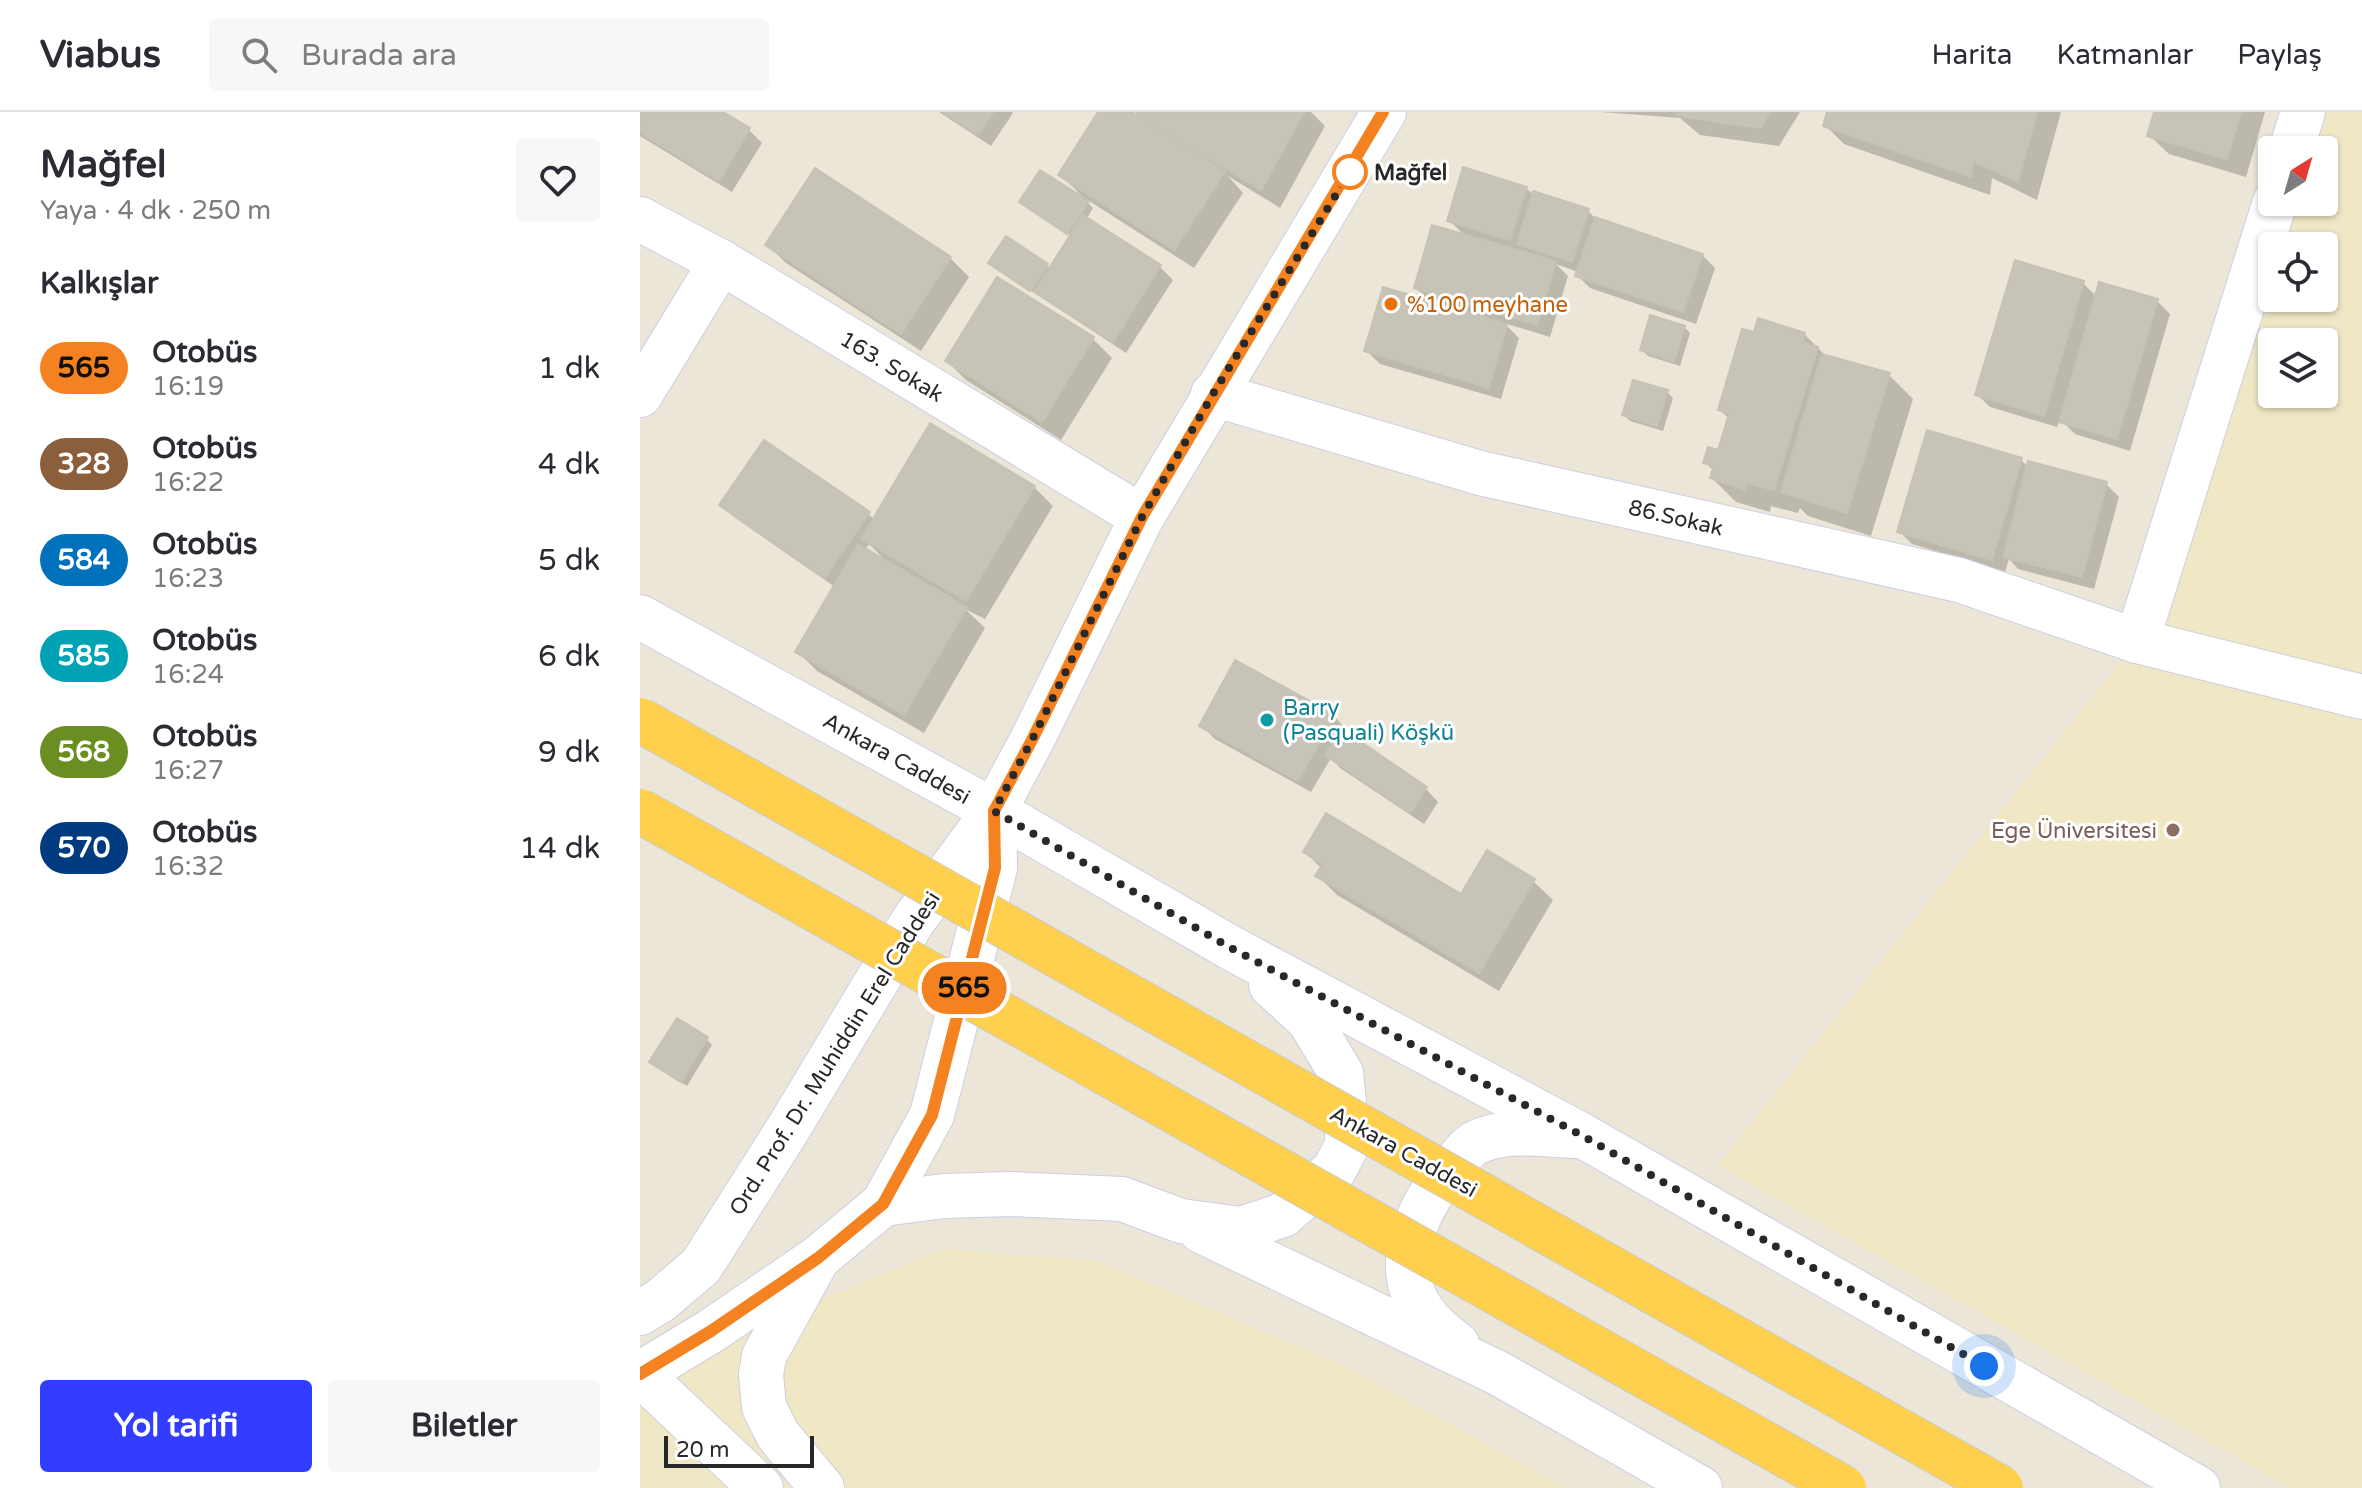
<!DOCTYPE html>
<html lang="tr">
<head>
<meta charset="utf-8">
<style>
  body { margin:0; font-family:"Varela Round",sans-serif; background:#f7f7f7; color:#2b2b33; height:100vh; display:flex; flex-direction:column; font-size:30px; white-space:nowrap }
  * { box-sizing:border-box; margin:0 }
  p { font-size:26px; color:#7c7c81 }
  .icon { flex:none; width:44px; height:44px; fill:none; stroke:currentColor; stroke-width:2; stroke-linecap:round; stroke-linejoin:round }
  .map { position:relative; flex:1; overflow:hidden }
  .drawer { display:flex; flex-direction:column; background:#fff; width:640px }
  .drawer>* { flex:none }
  .badge { padding:0 16px; border-radius:26px; font-size:28px; line-height:52px }
  .needle { width:52px; rotate:37deg }
  .controls { position:absolute; left:1618px; top:24px; display:grid; gap:16px }
  .controls a { display:grid; place-items:center; width:80px; height:80px; border-radius:8px; background:#fff; box-shadow:0 2px 6px #0004; font-size:40px }
  .scale { position:absolute; left:24px; bottom:20px; width:150px; box-sizing:border-box; padding-left:8px; border:4px solid #282828; border-top:0; font-size:22px; line-height:28px; white-space:nowrap; color:#282828; -webkit-text-stroke:6px #fff; paint-order:stroke }
  .you { position:absolute; width:40px; height:40px; margin:-20px; border:6px solid #fff; border-radius:50%; background:#1a73e8; box-shadow:0 0 0 12px #1a73e833 }
  .map>.badge { position:absolute; translate:-50% -50%; box-shadow:0 0 0 4px #fff }
  h2 { padding:0 40px; font-size:30px; line-height:72px }
  .round { display:grid; place-items:center; flex:none; width:84px; height:84px; border-radius:8px; background:#f7f7f7 }
  .summary { display:flex; align-items:center; justify-content:space-between; height:136px; padding:0 40px }
  h1 { font-size:38px; font-weight:700; line-height:60px }
  .action { display:flex; gap:16px; margin-top:auto; padding:16px 40px }
  .action a { flex:1; height:92px; border-radius:8px; background:#323dff; color:#fff; font-size:32px; font-weight:700; line-height:92px; text-align:center }
  .action a+a { background:#f7f7f7; color:#2b2b33 }
  ul { padding:0; list-style:none }
  li { display:flex; align-items:center; gap:24px; height:96px; padding:0 40px }
  li div { flex:1 }
  li b { display:block; font-size:30px }
  li em { font-style:normal }
  li .badge { min-width:88px; font-weight:700; text-align:center }
  header { display:flex; align-items:center; gap:48px; box-sizing:border-box; height:112px; padding:0 40px; background:#fff; border-bottom:2px solid #e1e1e2 }
  header strong { font-size:38px }
  nav { display:flex; gap:44px; margin-inline-start:auto; font-size:28px }
  .search { width:560px; height:72px; background:#f7f7f7; display:flex; align-items:center; gap:20px; box-sizing:border-box; padding:0 28px; border-radius:8px; color:#7c7c81; font-size:30px }
  main { display:flex; flex:1; min-height:0 }
  .map>svg:first-child { display:block }
  .education { fill:#f0e8c5; fill-rule:evenodd }
  .shadow { fill:#0003; fill-rule:evenodd }
  .building { fill:#c7c3b8; stroke:#c7c3b2; stroke-width:2 }
  .lines { fill:none; stroke-linecap:round; stroke-linejoin:round }
  .minor-casing { stroke:#cdcee3; stroke-width:46 }
  .secondary-casing { stroke:#cdcee3; stroke-width:46 }
  .minor { stroke:#fff; stroke-width:44 }
  .secondary { stroke:#fff; stroke-width:44 }
  .trunk-bridge-casing { stroke:#cbcbcb; stroke-width:46; stroke-linecap:butt }
  .trunk-bridge { stroke:#fed04e; stroke-width:44 }
  .line-casing { stroke:#fff; stroke-width:18 }
  .line { stroke:#f58220; stroke-width:12 }
  .walk { stroke:#282828; stroke-width:8; stroke-dasharray:0 14.4 }
  .stop-dot { fill:#fff; stroke:#f58220; stroke-width:4 }
  .food-dot { fill:#e8710a; stroke:#fff; stroke-width:3 }
  .culture-dot { fill:#0f9aa8; stroke:#fff; stroke-width:3 }
  .education-dot { fill:#8d6e63; stroke:#fff; stroke-width:3 }
  .labels { text-anchor:middle; stroke-width:6; stroke-linejoin:round; paint-order:stroke }
  .stop-label { font-size:22px; font-weight:bold; fill:#282828; stroke:#fff; text-anchor:start }
  .food-label { font-size:22px; fill:#c56008; stroke:#fff; text-anchor:start }
  .street-label { font-size:22px; fill:#282828; stroke:#fff }
  .culture-label { font-size:22px; fill:#0d838f; stroke:#fff; text-anchor:start }
  .education-label { font-size:22px; fill:#785e54; stroke:#fff; text-anchor:end }
</style>
</head>
<body>
<header>
<strong>Viabus</strong>
<div class="search"><svg class="icon" aria-label="search" viewBox="0 0 24 24"><circle cx="10" cy="10" r="6"/><path d="M15 15l6 6"/></svg>Burada ara</div>
<nav><a>Harita</a><a>Katmanlar</a><a>Paylaş</a></nav>
</header>
<main>
<section class="drawer">
<div class="summary"><div><h1>Mağfel</h1><p>Yaya · 4 dk · 250 m</p></div><a class="round"><svg class="icon" aria-label="heart" viewBox="0 0 24 24"><path d="M12 20l-8-8c-3-5 5-10 8-4 3-6 11-1 8 4z"/></svg></a></div>
<h2>Kalkışlar</h2>
<ul>
<li><span class="badge" style="background:#f58220;color:#111">565</span><div><b>Otobüs</b><p>16:19</p></div><em>1 dk</em></li>
<li><span class="badge" style="background:#8b5e3c;color:#fff">328</span><div><b>Otobüs</b><p>16:22</p></div><em>4 dk</em></li>
<li><span class="badge" style="background:#0072bc;color:#fff">584</span><div><b>Otobüs</b><p>16:23</p></div><em>5 dk</em></li>
<li><span class="badge" style="background:#00a3b4;color:#fff">585</span><div><b>Otobüs</b><p>16:24</p></div><em>6 dk</em></li>
<li><span class="badge" style="background:#6b8e23;color:#fff">568</span><div><b>Otobüs</b><p>16:27</p></div><em>9 dk</em></li>
<li><span class="badge" style="background:#003b80;color:#fff">570</span><div><b>Otobüs</b><p>16:32</p></div><em>14 dk</em></li>
</ul>
<div class="action"><a>Yol tarifi</a><a>Biletler</a></div>
</section>
<div class="map">
<svg width="1722" height="1376" viewBox="0 0 1722 1376">
  <rect width="100%" height="100%" fill="#ece6d8"/>
  <g class="education">
    <path d="M1676,0H1722V1376H1651L1078,1053L1497,529L1646,90H1684V38H1663ZM1632,134H1684V186H1632ZM1632,230H1684V282H1632Z"/>
    <path d="M305,1137L457,1149L703,1253L926,1376H0V1284L81,1228Z"/>
  </g>
  <g class="shadow">
    <path d="M0,0H79L109,18L122,31L92,80L0,24Z"/>
    <path d="M299,0H372L373,1L351,34Z"/>
    <path d="M461,0H488L496,5L499,0H671L685,14L640,96L588,64L603,81L554,156L443,85L420,62Z"/>
    <path d="M961,0H1160L1139,34L1060,23L1040,6Z"/>
    <path d="M1190,0H1421L1397,88L1352,66L1350,83L1204,32L1185,13Z"/>
    <path d="M1516,0H1625L1606,65L1529,42L1509,23Z"/>
    <path d="M886,76L894,84L895,82L948,99L956,107L1062,143L1075,156L1056,212L950,176L937,163L938,160L916,152L928,164L910,225L864,211L879,226L861,287L740,252L727,239L792,192L776,176L826,125L809,108Z"/>
    <path d="M444,87L453,96L446,108L520,155L533,168L486,241L357,156L406,153L411,158L432,125L381,90Z"/>
    <path d="M127,132L310,146L329,165L281,239L146,151Z"/>
    <path d="M1443,171L1457,185L1517,189L1530,202L1490,339L1435,322L1420,307L1417,315L1350,295L1337,282Z"/>
    <path d="M1044,215L1050,221L1040,254L1008,244L1002,238Z"/>
    <path d="M1164,222L1187,245L1249,263L1273,287L1231,424L1168,404L1160,396L1158,401L1131,394L1130,400L1096,390L1072,366L1074,359L1065,350L1079,341L1089,307L1080,298L1115,223Z"/>
    <path d="M453,227L472,246L421,328L326,268L307,249Z"/>
    <path d="M1027,280L1033,286L1023,319L990,309L984,303Z"/>
    <path d="M1381,348L1389,356L1466,372L1479,385L1454,477L1378,457L1369,447L1365,460L1272,432L1259,419Z"/>
    <path d="M394,375L413,394L345,507L325,497L345,516L284,621L177,559L158,540L195,475L94,405L81,393L228,402L235,408ZM229,432L246,449L225,438Z"/>
    <path d="M694,604L706,617L704,621L786,677L798,690L784,712L700,656L691,646L671,680L575,627L562,614Z"/>
    <path d="M665,740L822,784L893,769L913,788L859,879L697,783L678,764L682,757Z"/>
    <path d="M66,927L72,933L47,974L12,950Z"/>
  </g>
  <g class="building">
    <path d="M0,0H83L110,16L79,69L0,21Z"/>
    <path d="M303,0H353L338,23Z"/>
    <path d="M458,0H492L585,60L534,138L418,63Z"/>
    <path d="M497,0H664L621,78L496,3Z"/>
    <path d="M1034,0H1130L1120,16L1039,4Z"/>
    <path d="M1187,0H1397L1378,70L1333,49L1331,65L1183,14Z"/>
    <path d="M1514,0H1601L1587,47L1507,24Z"/>
    <path d="M823,55L887,75L870,128L807,109Z"/>
    <path d="M175,56L311,145L261,222L125,133Z"/>
    <path d="M400,58L449,89L427,122L379,90Z"/>
    <path d="M893,79L949,97L932,150L877,132Z"/>
    <path d="M443,103L521,153L473,230L394,180Z"/>
    <path d="M955,105L1063,142L1043,200L935,164Z"/>
    <path d="M792,113L916,149L897,213L774,176Z"/>
    <path d="M366,124L408,152L390,179L348,151Z"/>
    <path d="M1375,148L1444,169L1404,304L1335,283Z"/>
    <path d="M357,165L454,225L402,310L305,249Z"/>
    <path d="M1459,170L1518,187L1477,327L1419,310Z"/>
    <path d="M743,175L867,212L849,276L724,239Z"/>
    <path d="M1010,203L1045,214L1034,250L1000,238Z"/>
    <path d="M1118,206L1165,221L1163,230L1178,235L1134,378L1107,371L1105,378L1070,366L1074,354L1063,351L1068,335L1078,338L1089,302L1078,298L1102,217L1114,220Z"/>
    <path d="M1182,242L1250,261L1207,401L1141,380Z"/>
    <path d="M993,268L1028,278L1017,314L982,303Z"/>
    <path d="M290,311L395,374L326,489L221,427Z"/>
    <path d="M1287,318L1382,346L1352,448L1257,420Z"/>
    <path d="M124,328L230,400L184,466L79,393Z"/>
    <path d="M1388,349L1467,370L1442,465L1363,445Z"/>
    <path d="M218,432L327,495L264,603L155,540Z"/>
    <path d="M595,548L695,603L658,669L559,614Z"/>
    <path d="M702,617L787,675L770,701L685,643Z"/>
    <path d="M686,701L821,782L847,738L895,767L839,861L675,764L683,752L663,740Z"/>
    <path d="M37,906L68,925L41,970L9,950Z"/>
  </g>
  <g class="lines">
    <g class="minor-casing">
      <g id="minor">
        <path d="M1651,38L1663,0"/>
        <path d="M0,107L81,150L502,405"/>
        <path d="M573,282L840,361L1319,468L1497,529L1635,90"/>
        <path d="M0,283L81,150"/>
        <path d="M1497,529L1722,585"/>
        <path d="M178,1146L124,1244L121,1263L124,1295L138,1323L182,1376"/>
        <path d="M0,1262L121,1376"/>
      </g>
    </g>
    <g class="secondary-casing">
      <g id="secondary">
        <path d="M0,505L354,699L591,836L943,1024L1558,1376"/>
        <path d="M243,1092L304,1084L371,1082L482,1087L541,1109L601,1117L643,1103L694,1058L708,1032L701,961L669,908L631,873"/>
        <path d="M561,1119L858,1261L1060,1376"/>
        <path d="M0,1201L21,1188L61,1154L148,1017L273,809L354,699L393,626L502,405L744,0"/>
        <path d="M817,1232C799,1219 781,1203 773,1181C757,1139 782,1088 810,1058C817,1050 826,1036 835,1031C864,1016 902,1023 933,1024"/>
        <path d="M0,1262L71,1219L178,1146L243,1092L292,1003L355,756L354,699"/>
      </g>
    </g>
    <use href="#minor" class="minor"/>
    <use href="#secondary" class="secondary"/>
    <g class="trunk-bridge-casing">
      <g id="trunk-bridge">
        <path d="M0,608L1361,1376"/>
        <path d="M0,699L1204,1376"/>
      </g>
    </g>
    <use href="#trunk-bridge" class="trunk-bridge"/>
  </g>
  <g class="lines">
    <g class="line-casing">
      <path id="line" d="M0,1262L71,1219L178,1146L243,1092L292,1003L355,756L354,699L393,626L502,405L743,0"/>
    </g>
    <use href="#line" class="line"/>
    <path class="walk" d="M710,60L573,282L502,405L393,626L354,699L591,836L943,1024L1344,1254"/>
  </g>
  <circle class="stop-dot" cx="710" cy="60" r="16"/>
  <circle class="food-dot" cx="751" cy="192" r="8"/>
  <circle class="culture-dot" cx="627" cy="608" r="8"/>
  <circle class="education-dot" cx="1533" cy="718" r="8"/>
  <g class="labels">
    <g class="stop-label">
      <text x="734" y="68">Mağfel</text>
    </g>
    <g class="food-label">
      <text x="767" y="200">%100 meyhane</text>
    </g>
    <g class="street-label">
      <text transform="translate(252 254) rotate(31)" y="8">163. Sokak</text>
      <text transform="translate(1036 405) rotate(13)" y="8">86.Sokak</text>
      <text transform="translate(257 646) rotate(29)" y="8">Ankara Caddesi</text>
      <text transform="translate(194 941) rotate(-58)" y="8">Ord. Prof. Dr. Muhiddin Erel Caddesi</text>
      <text transform="translate(764 1039) rotate(29)" y="8">Ankara Caddesi</text>
    </g>
    <g class="culture-label">
      <text x="643" y="603">Barry<tspan x="643" dy="25">(Pasquali) Köşkü</tspan></text>
    </g>
    <g class="education-label">
      <text x="1517" y="726">Ege Üniversitesi</text>
    </g>
  </g>
</svg>
<div class="controls">
<a><svg class="needle" viewBox="-14 -14 28 28"><path d="M0-13l5 13h-10z" fill="#e53935"/><path d="M0 13l5-13h-10z" fill="#7c7c81"/></svg></a>
<a><svg class="icon" aria-label="locate" viewBox="0 0 24 24"><circle cx="12" cy="12" r="6"/><path d="M12 2v4M12 18v4M2 12h4M18 12h4"/></svg></a>
<a><svg class="icon" aria-label="layers" viewBox="0 0 24 24"><path d="M12 4l9 5-9 5-9-5zM3 14l9 5 9-5"/></svg></a>
</div>
<div class="scale">20 m</div>
<div class="you" style="left:1344px;top:1254px"></div>
<b class="badge" style="left:324px;top:876px;background:#f58220;color:#111">565</b>
</div>
</main>
</body>
</html>
